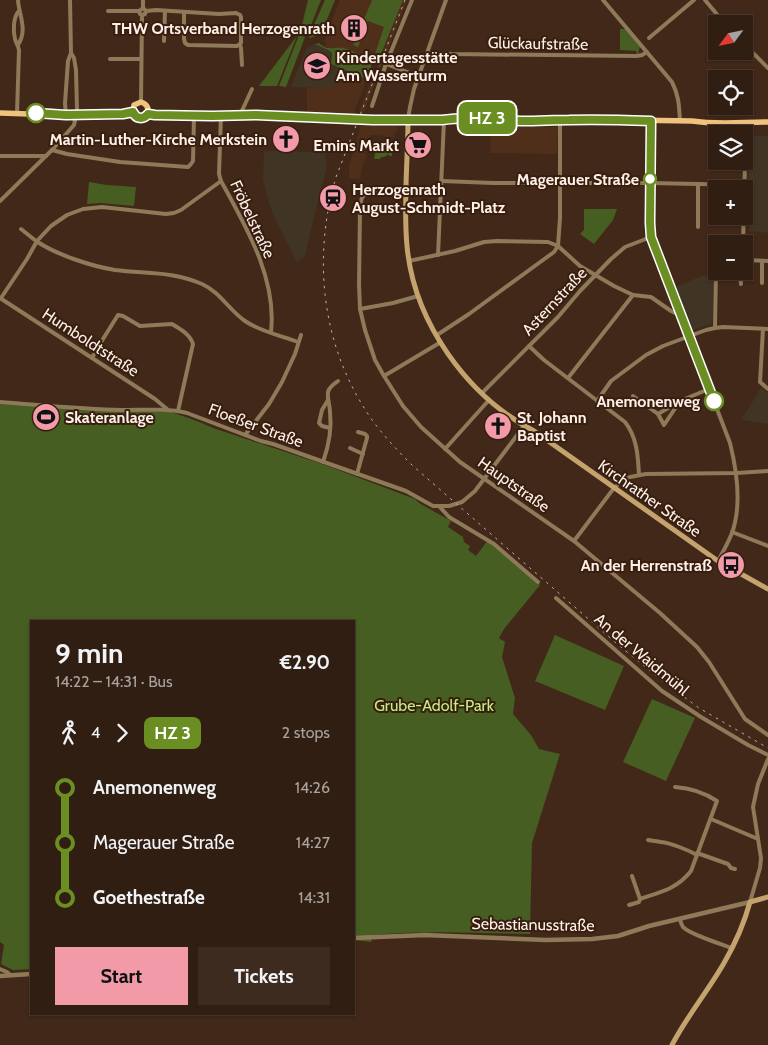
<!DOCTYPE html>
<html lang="en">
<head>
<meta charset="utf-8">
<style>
  body { margin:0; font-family:Cabin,sans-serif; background:#3d2b20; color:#f1f3f6; height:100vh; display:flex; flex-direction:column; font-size:19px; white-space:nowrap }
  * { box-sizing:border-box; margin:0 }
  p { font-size:16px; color:#a8a29f }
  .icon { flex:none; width:28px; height:28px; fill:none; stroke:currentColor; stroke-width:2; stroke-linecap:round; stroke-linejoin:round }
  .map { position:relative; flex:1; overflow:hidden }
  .drawer { position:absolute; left:30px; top:620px; width:325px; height:395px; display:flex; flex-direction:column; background:#311e12; border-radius:0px; box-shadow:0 1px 4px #0004,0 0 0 1px #4c3c32 }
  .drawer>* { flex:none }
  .badge { padding:0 10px; border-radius:8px; font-size:18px; line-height:32px }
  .needle { width:32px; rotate:237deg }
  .tools { position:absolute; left:708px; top:15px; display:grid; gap:10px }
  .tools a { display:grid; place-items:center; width:45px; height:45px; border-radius:0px; background:#311e12; box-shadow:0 1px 4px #0004,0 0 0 1px #4c3c32; font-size:25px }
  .map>.badge { position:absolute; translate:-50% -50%; box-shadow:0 0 0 2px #fff }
  .legs { display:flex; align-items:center; gap:8px; height:55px; padding:0 25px; font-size:16px }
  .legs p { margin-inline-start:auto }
  .summary { display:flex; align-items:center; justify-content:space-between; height:85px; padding:0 25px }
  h1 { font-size:28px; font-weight:800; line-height:38px }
  .primary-button { display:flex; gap:10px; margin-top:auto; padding:10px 25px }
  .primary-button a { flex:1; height:58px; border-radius:0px; background:#f39aa9; color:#111; font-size:20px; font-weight:800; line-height:58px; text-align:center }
  .primary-button a+a { background:#3d2b20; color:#f1f3f6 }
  ul { padding:0 25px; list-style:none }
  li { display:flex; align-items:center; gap:18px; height:55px; font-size:19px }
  li i { display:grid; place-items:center; width:8px; height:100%; margin:0 6px; background:currentColor }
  li i::after { content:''; width:12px; height:12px; margin:-6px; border:4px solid; border-radius:50%; background:#311e12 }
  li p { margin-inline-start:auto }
  li:first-child i { background:linear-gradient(#0000 50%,currentColor 0) }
  li:last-child i { background:linear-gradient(currentColor 50%,#0000 0) }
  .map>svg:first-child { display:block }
  .built { fill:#4f2f1a }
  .education { fill:#403425 }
  .green { fill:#465e22 }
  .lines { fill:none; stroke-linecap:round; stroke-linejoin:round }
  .minor { stroke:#8e7959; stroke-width:4 }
  .tertiary { stroke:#8e7959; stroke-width:4.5 }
  .secondary { stroke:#c5a36e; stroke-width:5 }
  .primary { stroke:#efc37e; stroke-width:5.5 }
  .rail { stroke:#c1afa5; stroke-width:1; stroke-dasharray:2.5 5; stroke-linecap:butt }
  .line-1-casing { stroke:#fff; stroke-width:11 }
  .line-1 { stroke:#6b8e23; stroke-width:8 }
  .stop-1-dot { fill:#fff; stroke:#6b8e23; stroke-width:2.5 }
  .labels { text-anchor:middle; stroke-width:4; stroke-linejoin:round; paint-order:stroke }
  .poi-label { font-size:16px; font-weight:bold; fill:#fef0e8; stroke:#371e0e; text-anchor:end }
  .street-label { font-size:16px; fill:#fef0e8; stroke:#371e0e }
  .stop-label { font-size:16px; font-weight:bold; fill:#fef0e8; stroke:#371e0e; text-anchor:end }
  .park-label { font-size:16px; fill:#c1ef81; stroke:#371e0e }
</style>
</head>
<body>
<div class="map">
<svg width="768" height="1045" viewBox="0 0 768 1045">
  <rect width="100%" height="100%" fill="#412818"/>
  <g class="built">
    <path d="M340,0H372L353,45L358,46L368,21L385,27L374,57L371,56L370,59L342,48L331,49L324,46L326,43L324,41Z"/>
    <path d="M403,0H407L364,112H359Z"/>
    <path d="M339,67L367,79L353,115L307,112V87L333,88Z"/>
    <path d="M361,125L397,126V132H394V137H386L385,136L371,135L365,154L367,155L364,163H363L360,179L349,178V166Z"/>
    <path d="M499,127H558L557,154L490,153L491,129Z"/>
  </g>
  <g class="education">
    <path d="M315,44L330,51L332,54L331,64L339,67L333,88L291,87L306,49L310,46Z"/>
    <path d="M748,136H768V233L749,231Z"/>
    <path d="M264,151L325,152L327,166L313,221L306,252L304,257L297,262L274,217L267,196L263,179Z"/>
    <path d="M701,276H713V320L711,324L693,330L676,287Z"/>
    <path d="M761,388L768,393V424L741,420Z"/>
  </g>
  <g class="green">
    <path d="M308,0H321L307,35L300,33Z"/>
    <path d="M325,0H335L323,29L319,35L310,38L309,36Z"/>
    <path d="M372,0H403L379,59L374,57L384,27L368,21L358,47L353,45Z"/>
    <path d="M620,29H625L640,46L638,54L637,55L636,51L620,50Z"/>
    <path d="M299,35L305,37L286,87L279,86Z"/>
    <path d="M297,36L277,86H259Z"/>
    <path d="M319,43C327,51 334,47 343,48C352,50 361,55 370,59L373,61L367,79L331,64L332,54L330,51L315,44Z"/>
    <path d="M377,144H383L384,150L389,151V145H392V156H389V154L384,157H381L380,159H374Z"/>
    <path d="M89,182L107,185L136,187L134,206L101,203L87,204Z"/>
    <path d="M584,209H617L613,220L594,244L580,234L584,230Z"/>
    <path d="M0,404L76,408V409L171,412L197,421L213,428L325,465L415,499L419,503L451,521L448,527L463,537L464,542L470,546L468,550L476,556L488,540L540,585L504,629L499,638L505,642L502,657L515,698L513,714L531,735L539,749L560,754L532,843L530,934C478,933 425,930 373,935L371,942L354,940V621H31V969L13,970L1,964L4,945L0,942Z"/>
    <path d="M555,635L624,666L605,710L535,681Z"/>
    <path d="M652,699L695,718L666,781L623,762Z"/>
  </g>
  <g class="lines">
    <g class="minor">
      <path d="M18,0C19,16 28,29 18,45"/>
      <path d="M603,0L672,82C679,96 679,105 680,121"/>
      <path d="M705,0L725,24"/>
      <path d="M143,8V0"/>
      <path d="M108,11H139"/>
      <path d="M146,11L156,10L219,14L236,13L240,15L241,17V43L237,46L188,45L185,43L184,39V12"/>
      <path d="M649,38L694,0"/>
      <path d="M164,41L165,11"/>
      <path d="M744,44L768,68"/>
      <path d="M240,45L241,48L242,65"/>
      <path d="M428,53L452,54L637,56L642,55L647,52"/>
      <path d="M110,59H141"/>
      <path d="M386,64L418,76"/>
      <path d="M141,102L142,15L140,14L139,11L143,8L146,11L145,14L142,15"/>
      <path d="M372,106L386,64L412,0"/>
      <path d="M17,113L19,50C18,45 16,43 15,39C13,31 13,17 19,11"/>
      <path d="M66,115L65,103L68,61L71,53L70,0"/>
      <path d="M221,115L219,174L221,181C246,227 277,278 271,332"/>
      <path d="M240,115L252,89"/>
      <path d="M408,119L410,107L414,89L446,0"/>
      <path d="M560,120V218L558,246L580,266L614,286L633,295L651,297L671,311L677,314H680"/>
      <path d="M651,121L650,223L651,237L730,443C737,471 742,505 732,533C728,543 723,552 718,561"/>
      <path d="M52,150L67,154L120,162L188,167L191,164L193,161L194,116"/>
      <path d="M0,156H46"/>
      <path d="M442,181L493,183H650L745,185"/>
      <path d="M698,184V227"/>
      <path d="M406,193H367C360,197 361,202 360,210L359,284L360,309L365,330L375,360L384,376L403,406L421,427L460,462L574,541L660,613L697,647L709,662L745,719L768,735"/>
      <path d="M0,201L52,150L74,125L77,110L76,70L74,58L71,53"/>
      <path d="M21,229C26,233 31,237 36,241C57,255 91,266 115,270C146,274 172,271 202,284C220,292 229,310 245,321C259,331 282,336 298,342"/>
      <path d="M743,244L746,123"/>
      <path d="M438,255L444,120"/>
      <path d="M744,260L768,261"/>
      <path d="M409,261L455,251L484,242L497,241L548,242L558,246L554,252L543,260L469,314L437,335"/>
      <path d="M740,271L741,284"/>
      <path d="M762,283V261"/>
      <path d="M0,298L155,399L167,409"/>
      <path d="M1,298L27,259L37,241L51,226L67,215L83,209L102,207L166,214L174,213L181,210L221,181"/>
      <path d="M360,309L393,303L418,296"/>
      <path d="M715,328L716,270"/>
      <path d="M763,329L760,382L768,389"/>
      <path d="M529,346L544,360L625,422C637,437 638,456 639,475"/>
      <path d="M92,358L98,347L118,315L123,316L140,326L172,324C180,329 190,334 193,344L178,411"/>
      <path d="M384,376L441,342"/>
      <path d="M568,378L633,295"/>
      <path d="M482,393L558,317L580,291L611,259L625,247L651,237"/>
      <path d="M633,396L658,414"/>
      <path d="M328,400L322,410L319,423L322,426L330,428"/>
      <path d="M597,401L611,381L646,355L663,346L706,330L715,328L723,327L768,329"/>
      <path d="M680,401L664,425L658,414L680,401L709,389"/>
      <path d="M0,402C41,405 82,409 122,410C144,410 166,408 187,413L261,441L273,444L406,491L433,506H449L462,502L475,491L524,426"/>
      <path d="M245,435L269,404L282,382L295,354L301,335"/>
      <path d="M350,448L363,454"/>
      <path d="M445,449L489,400"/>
      <path d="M323,462C329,445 332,429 330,412C330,406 327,398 328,392C329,387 334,384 338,381"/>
      <path d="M357,474L367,438V436L365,434L358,432"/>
      <path d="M439,506L449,517L494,544L538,582"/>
      <path d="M732,532L768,546"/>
      <path d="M574,541L614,488L625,479L630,477L646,474L737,473L768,471"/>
      <path d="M556,598L662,691L701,717L748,745L768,755"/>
      <path d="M711,819L758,839"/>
      <path d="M648,840C653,841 656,841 661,842C671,843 688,850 697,855"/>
      <path d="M697,853L728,864L731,868L735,869"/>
      <path d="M632,876L640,899"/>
      <path d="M750,902L760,868L761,858L753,807L758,784L768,759"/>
      <path d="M629,905L639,902L640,899C660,892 677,889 691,871L717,801C705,793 690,788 675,787"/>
      <path d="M680,919C681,923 681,924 683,927C691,935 721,944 732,948"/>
      <path d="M0,969L7,972L10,975"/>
    </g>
    <g class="tertiary">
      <path d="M354,938L425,935L546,940L592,939L618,936L649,926L750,902"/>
      <path d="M0,976L31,974"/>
    </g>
    <g class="secondary">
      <path d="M408,119C408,161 403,204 407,246C414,322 467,396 534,431L718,561L768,589"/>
      <path d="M672,1045C687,1016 708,991 724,963C735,944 744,924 750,902L768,897"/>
    </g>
    <g class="primary">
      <path d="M133,112L134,105L141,102C147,104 149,108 148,114"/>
      <path d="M133,112C136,119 143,120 148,114"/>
      <path d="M0,113C30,114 60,115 90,115C104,115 119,115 133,112"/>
      <path d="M148,114L155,115L212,116L256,115L373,119L442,120L450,118H491L524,121L567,119L692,121C718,125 743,122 768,122"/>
    </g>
    <path class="rail" d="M405,0L336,177C314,252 320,333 360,401C374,426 393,446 413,466L616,643L660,679L699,708L768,748"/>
  </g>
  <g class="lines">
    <g class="line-1-casing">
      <path id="line-1" d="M36,113L66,115L123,114L133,112C136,119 143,120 148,114L155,115L212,116L256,115L373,120H442C469,116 496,120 523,121C539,121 554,120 569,120C597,119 624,120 651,121L650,223L651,237L714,401"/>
    </g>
    <use href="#line-1" class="line-1"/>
  </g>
  <defs>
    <g id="building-disc" transform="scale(1.4375)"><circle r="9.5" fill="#f39aa9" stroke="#371e0e"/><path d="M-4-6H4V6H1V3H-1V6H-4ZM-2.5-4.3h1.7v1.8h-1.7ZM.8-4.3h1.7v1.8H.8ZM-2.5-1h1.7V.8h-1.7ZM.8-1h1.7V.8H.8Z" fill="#111"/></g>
    <g id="school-disc" transform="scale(1.4375)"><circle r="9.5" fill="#f39aa9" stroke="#371e0e"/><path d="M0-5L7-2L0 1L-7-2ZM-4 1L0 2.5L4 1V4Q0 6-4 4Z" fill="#111"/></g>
    <g id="church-disc" transform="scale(1.4375)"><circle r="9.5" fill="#f39aa9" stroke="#371e0e"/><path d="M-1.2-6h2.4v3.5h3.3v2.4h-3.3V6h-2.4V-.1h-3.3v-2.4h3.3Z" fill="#111"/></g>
    <g id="supermarket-disc" transform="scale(1.4375)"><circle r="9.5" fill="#f39aa9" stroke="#371e0e"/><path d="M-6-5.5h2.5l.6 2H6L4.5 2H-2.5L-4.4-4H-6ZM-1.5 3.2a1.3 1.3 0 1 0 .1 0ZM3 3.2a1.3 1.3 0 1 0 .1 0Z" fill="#111"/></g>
    <g id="station-disc" transform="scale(1.4375)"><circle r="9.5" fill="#f39aa9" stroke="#371e0e"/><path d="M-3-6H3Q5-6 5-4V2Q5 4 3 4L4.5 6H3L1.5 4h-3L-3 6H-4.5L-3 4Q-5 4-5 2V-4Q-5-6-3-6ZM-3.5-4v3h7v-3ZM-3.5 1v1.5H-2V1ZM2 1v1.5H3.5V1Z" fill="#111"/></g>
    <g id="stadium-disc" transform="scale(1.4375)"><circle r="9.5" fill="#f39aa9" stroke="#371e0e"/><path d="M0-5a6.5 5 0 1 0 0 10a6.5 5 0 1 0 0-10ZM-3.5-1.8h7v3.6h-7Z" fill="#111"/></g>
    <g id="bus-disc" transform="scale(1.4375)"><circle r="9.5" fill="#f39aa9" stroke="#371e0e"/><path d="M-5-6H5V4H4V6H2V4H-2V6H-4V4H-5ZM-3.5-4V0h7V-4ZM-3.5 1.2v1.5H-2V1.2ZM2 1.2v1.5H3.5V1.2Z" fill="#111"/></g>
  </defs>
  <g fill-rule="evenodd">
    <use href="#building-disc" x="354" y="28"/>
    <use href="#school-disc" x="317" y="66"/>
    <use href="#church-disc" x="286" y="139"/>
    <use href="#supermarket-disc" x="418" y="145"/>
    <use href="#station-disc" x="333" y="198"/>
    <use href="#stadium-disc" x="46" y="417"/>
    <use href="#church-disc" x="498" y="426"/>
    <use href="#bus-disc" x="731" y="565"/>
  </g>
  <g class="stop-1-dot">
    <circle cx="36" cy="113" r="9"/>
    <circle cx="650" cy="179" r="6"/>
    <circle cx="714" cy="401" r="9"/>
  </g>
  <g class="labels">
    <g class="poi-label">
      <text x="335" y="34">THW Ortsverband Herzogenrath</text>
      <text x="336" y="63" text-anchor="start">Kindertagesstätte<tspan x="336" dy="18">Am Wasserturm</tspan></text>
      <text x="267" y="145">Martin-Luther-Kirche Merkstein</text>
      <text x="399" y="151">Emins Markt</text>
      <text x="352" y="195" text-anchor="start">Herzogenrath<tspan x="352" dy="18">August-Schmidt-Platz</tspan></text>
      <text x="65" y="423" text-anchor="start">Skateranlage</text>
      <text x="517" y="423" text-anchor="start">St. Johann<tspan x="517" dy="18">Baptist</tspan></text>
      <text x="712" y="571">An der Herrenstraß</text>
    </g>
    <g class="street-label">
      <text transform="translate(538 43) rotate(1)" y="6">Glückaufstraße</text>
      <text transform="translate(253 219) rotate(65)" y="6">Fröbelstraße</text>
      <text transform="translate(554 301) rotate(-47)" y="6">Asternstraße</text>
      <text transform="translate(91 342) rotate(33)" y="6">Humboldtstraße</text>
      <text transform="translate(256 425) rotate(20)" y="6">Floeßer Straße</text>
      <text transform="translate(514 484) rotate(35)" y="6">Hauptstraße</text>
      <text transform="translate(650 498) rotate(35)" y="6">Kirchrather Straße</text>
      <text transform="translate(642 654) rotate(40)" y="6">An der Waidmühl</text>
      <text transform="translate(533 924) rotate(1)" y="6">Sebastianusstraße</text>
    </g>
    <g class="stop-label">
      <text x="639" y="185">Magerauer Straße</text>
      <text x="700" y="407">Anemonenweg</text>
    </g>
    <g class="park-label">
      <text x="434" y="711">Grube-Adolf-Park</text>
    </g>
  </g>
</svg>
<div class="tools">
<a><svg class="needle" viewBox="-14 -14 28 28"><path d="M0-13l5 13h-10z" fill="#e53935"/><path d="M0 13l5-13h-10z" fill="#a8a29f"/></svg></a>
<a><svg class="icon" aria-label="locate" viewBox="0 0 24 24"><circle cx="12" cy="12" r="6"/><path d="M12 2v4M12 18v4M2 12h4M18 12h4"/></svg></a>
<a><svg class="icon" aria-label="layers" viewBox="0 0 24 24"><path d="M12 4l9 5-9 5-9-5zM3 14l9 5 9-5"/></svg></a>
<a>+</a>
<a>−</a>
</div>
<b class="badge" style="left:487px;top:118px;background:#6b8e23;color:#fff">HZ 3</b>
<section class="drawer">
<div class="summary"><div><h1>9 min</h1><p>14:22 – 14:31 · Bus</p></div><b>€2.90</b></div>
<div class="legs"><svg class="icon" aria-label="walk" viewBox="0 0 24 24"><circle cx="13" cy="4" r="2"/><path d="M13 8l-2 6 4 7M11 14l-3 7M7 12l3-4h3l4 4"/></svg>4<svg class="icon" aria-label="forward" viewBox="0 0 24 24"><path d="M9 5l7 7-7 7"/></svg><b class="badge" style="background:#6b8e23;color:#fff">HZ 3</b><p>2 stops</p></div>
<ul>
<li><i style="color:#6b8e23"></i><b>Anemonenweg</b><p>14:26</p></li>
<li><i style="color:#6b8e23"></i><span>Magerauer Straße</span><p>14:27</p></li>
<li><i style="color:#6b8e23"></i><b>Goethestraße</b><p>14:31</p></li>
</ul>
<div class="primary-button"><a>Start</a><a>Tickets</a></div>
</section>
</div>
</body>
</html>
